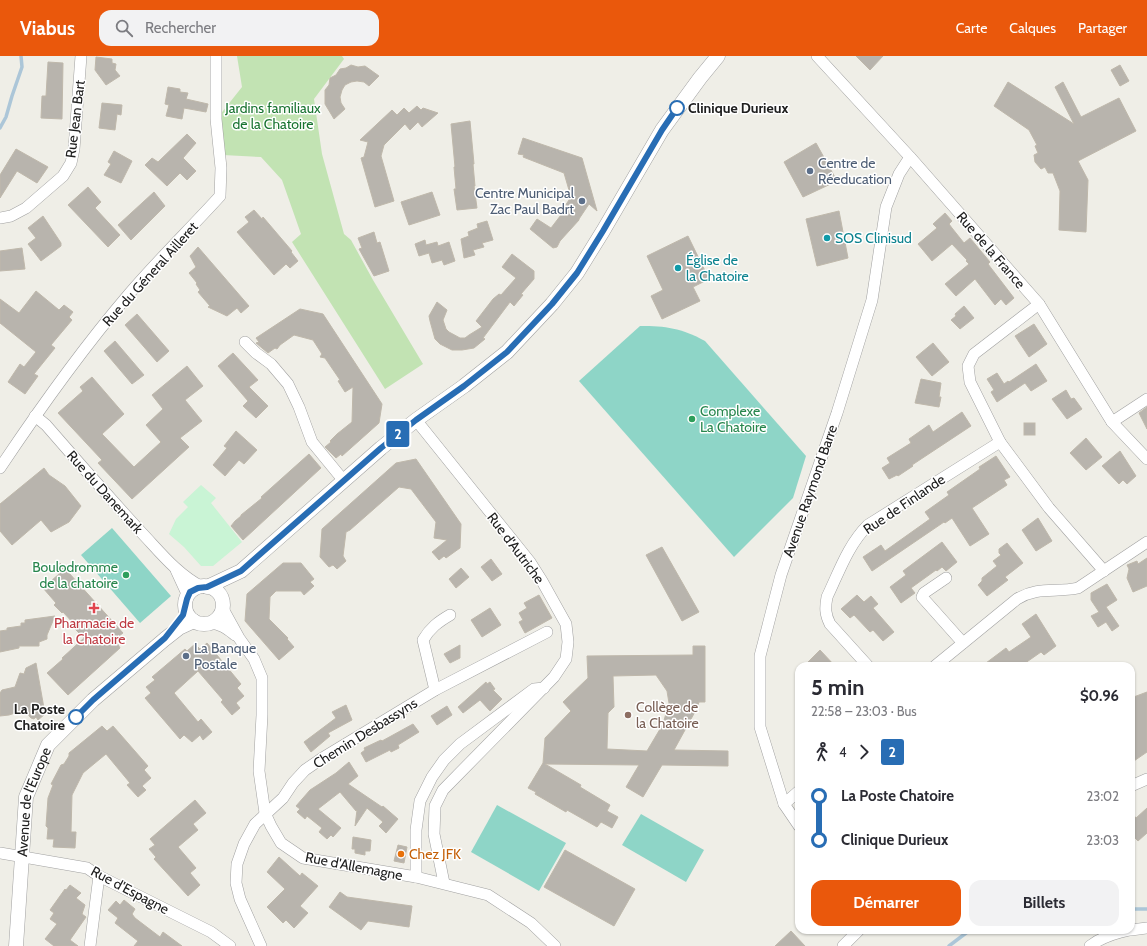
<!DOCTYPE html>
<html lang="fr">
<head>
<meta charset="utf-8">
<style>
  body { margin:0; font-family:Cabin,sans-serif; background:#f2f2f3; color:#2b2b33; height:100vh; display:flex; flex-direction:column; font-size:15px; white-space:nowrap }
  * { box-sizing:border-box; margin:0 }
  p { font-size:13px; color:#7c7c81 }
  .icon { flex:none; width:22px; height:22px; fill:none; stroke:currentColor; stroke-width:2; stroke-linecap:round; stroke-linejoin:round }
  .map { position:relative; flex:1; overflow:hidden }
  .drawer { position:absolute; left:795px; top:606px; width:340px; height:272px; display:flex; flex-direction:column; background:#fff; border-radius:12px; box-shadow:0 1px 3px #0004 }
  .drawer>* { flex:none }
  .badge { padding:0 8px; border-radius:3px; font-size:14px; line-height:26px }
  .map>.badge { position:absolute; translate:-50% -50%; box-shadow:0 0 0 2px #fff }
  .legs { display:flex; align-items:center; gap:6px; height:44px; padding:0 16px; font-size:13px }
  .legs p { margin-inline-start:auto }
  .overview { display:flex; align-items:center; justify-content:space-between; height:68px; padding:0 16px }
  h1 { font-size:22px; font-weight:800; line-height:30px }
  .primary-button { display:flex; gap:8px; margin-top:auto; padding:8px 16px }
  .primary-button a { flex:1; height:46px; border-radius:12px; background:#ea580c; color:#fff; font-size:16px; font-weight:800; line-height:46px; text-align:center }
  .primary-button a+a { background:#f2f2f3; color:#2b2b33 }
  ul { padding:0 16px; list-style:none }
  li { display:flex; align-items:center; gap:14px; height:44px; font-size:15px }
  li i { display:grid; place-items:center; width:6px; height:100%; margin:0 5px; background:currentColor }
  li i::after { content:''; width:10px; height:10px; margin:-5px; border:3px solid; border-radius:50%; background:#fff }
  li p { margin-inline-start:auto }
  li:first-child i { background:linear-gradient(#0000 50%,currentColor 0) }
  li:last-child i { background:linear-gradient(currentColor 50%,#0000 0) }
  header { display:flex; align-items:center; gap:24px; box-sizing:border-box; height:56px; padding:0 20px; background:#ea580c; color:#fff }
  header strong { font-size:19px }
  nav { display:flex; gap:22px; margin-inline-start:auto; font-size:14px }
  .search { width:280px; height:36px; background:#f2f2f3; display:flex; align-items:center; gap:10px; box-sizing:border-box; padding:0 14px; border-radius:12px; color:#7c7c81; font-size:15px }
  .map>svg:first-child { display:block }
  .grass { fill:#c2e3b3 }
  .park { fill:#c9f4d5 }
  .pitch { fill:#8ed5c7 }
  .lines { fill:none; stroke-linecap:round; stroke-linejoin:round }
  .stream { stroke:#acc6d8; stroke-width:3.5 }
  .building { fill:#b8b4ad; stroke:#bfb8ab; fill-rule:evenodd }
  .minor-casing { stroke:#a1a1a1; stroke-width:12 }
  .tertiary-casing { stroke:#a1a1a1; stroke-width:15 }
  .minor { stroke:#fff; stroke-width:11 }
  .tertiary { stroke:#fff; stroke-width:14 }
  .line-1-casing { stroke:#fff; stroke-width:9 }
  .line-1 { stroke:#286db4; stroke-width:6 }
  .stop-1-dot { fill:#fff; stroke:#286db4; stroke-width:2 }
  .service-dot { fill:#5c6f8a; stroke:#fff; stroke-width:1.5 }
  .culture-dot { fill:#0f9aa8; stroke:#fff; stroke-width:1.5 }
  .leisure-dot { fill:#2e9e5b; stroke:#fff; stroke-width:1.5 }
  .health-dot { fill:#e0444e; stroke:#fff; stroke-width:1.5 }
  .education-dot { fill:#8d6e63; stroke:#fff; stroke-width:1.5 }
  .food-dot { fill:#e8710a; stroke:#fff; stroke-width:1.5 }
  .labels { text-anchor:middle; stroke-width:3; stroke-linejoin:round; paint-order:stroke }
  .park-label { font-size:14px; fill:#187330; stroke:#fff }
  .stop-label { font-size:14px; font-weight:bold; fill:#202020; stroke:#fff; text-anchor:start }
  .street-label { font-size:14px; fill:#202020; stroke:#fff }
  .service-label { font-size:14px; fill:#4e5e75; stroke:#fff; text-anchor:start }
  .culture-label { font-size:14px; fill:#0d838f; stroke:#fff; text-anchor:start }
  .leisure-label { font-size:14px; fill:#27864d; stroke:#fff; text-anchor:start }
  .health-label { font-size:14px; fill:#be3a42; stroke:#fff }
  .education-label { font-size:14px; fill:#785e54; stroke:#fff; text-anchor:start }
  .food-label { font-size:14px; fill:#c56008; stroke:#fff; text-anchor:start }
</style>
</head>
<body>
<header>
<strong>Viabus</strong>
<div class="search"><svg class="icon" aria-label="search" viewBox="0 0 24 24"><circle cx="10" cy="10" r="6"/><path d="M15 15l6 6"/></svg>Rechercher</div>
<nav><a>Carte</a><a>Calques</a><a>Partager</a></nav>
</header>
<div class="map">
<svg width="1147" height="890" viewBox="0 0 1147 890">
  <rect width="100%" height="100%" fill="#efeee7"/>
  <path class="grass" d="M237,0H342L344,3L314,43L322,98L344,178L351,184L373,224L423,308L385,333L292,186L301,178L282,124L261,101L223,99L219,60L242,31Z"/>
  <path class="park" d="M201,429L216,442L211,447L242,486L213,510H201L184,491L169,478L176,463L188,451L183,446Z"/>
  <g class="pitch">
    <path d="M640,270C666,270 681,272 705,285L806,400L793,442L734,501L579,325Z"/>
    <path d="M112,472L171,540L140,567L81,499Z"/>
    <path d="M497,749L566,787L539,835L471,796Z"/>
    <path d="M641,758L704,794L686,826L622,789Z"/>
  </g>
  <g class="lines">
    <g class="stream">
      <path d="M0,72L6,61L12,40L22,11L21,0"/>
      <path d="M1131,853H1147"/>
      <path d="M949,890L970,874"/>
    </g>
  </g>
  <g class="building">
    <path d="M856,0H883L870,14Z"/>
    <path d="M96,1L112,3V7L116,8L115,14L120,20L106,29L95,14Z"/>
    <path d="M48,6L63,7L62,63L41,62L42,40H46Z"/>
    <path d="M351,9L358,11L365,10L379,20L369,30L364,26L357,25L351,26L345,29L342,34L340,41L341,47L345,53L334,63L325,48V34L329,29L330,22L336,19L340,13L346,12Z"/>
    <path d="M1120,9L1129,25L1120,30L1111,14Z"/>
    <path d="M1008,26L1074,68L1055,31L1063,26L1081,61L1119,42L1136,75L1078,105L1088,124L1086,176L1059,174L1060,135L1053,117H1048L1045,111L1041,113L1035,106L1034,99L1038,97L1035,90L1037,89L1029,74L994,50Z"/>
    <path d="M168,31L180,33V36L188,37L186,43L208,48L206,56L184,52L182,63L166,60L169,49L165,48Z"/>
    <path d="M102,47L122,49L121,59L117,58L115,74L99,72Z"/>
    <path d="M417,50L421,54L423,52L438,57L422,71L418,66L410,74L405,68L384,89L381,100L394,145L375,151L361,102L364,101L368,86L360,84L392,54L397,59L404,52L409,57Z"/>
    <path d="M470,65L474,108H473L475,130H474L477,152L457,154L454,133H456L454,111H455L451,68Z"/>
    <path d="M187,78L196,87L183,102L196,115L187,124L180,117L167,130L145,109L152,102L158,106Z"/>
    <path d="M523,82L582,102L597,155L589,148L579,163V164L560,185L557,191L553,192L530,173L537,163L551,172L564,155L563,153L571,141L564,117L523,101L524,99L518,98Z"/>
    <path d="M816,87L837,125L803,141L784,106Z"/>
    <path d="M16,93L48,111L37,127L17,115L0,142V119Z"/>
    <path d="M114,95L132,105L121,127L104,119L111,108L108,106Z"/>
    <path d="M88,131L101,146L95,152L120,179L108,191L68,149Z"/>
    <path d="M154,136L165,150L131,184L118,169Z"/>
    <path d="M432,136L440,159L409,169L401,146Z"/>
    <path d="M254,154L262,163L263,161L292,195L291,196L298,205L290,212L286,208L274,219L237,176L249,166L245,161Z"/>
    <path d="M839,155L848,202L817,210L806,163Z"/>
    <path d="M945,157L952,165L949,168L952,172L964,187L970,182L990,206L988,208L1014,242L1006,249L1001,243L995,249L975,223L956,240L945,228L969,208L966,205L967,204L952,188L932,205L918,188L937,172L933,168Z"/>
    <path d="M43,160L61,187V190L41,205L28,188L36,182L28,172Z"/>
    <path d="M487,165L493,184L482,187L484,191L473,194L475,199L464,202L461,183L469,180L468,176L478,172L477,168Z"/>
    <path d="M374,176L377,187L380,186L389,215L374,220L359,193L362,192L358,182Z"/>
    <path d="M688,180L709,223L693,231L700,245L662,263L651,240L663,234L647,200Z"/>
    <path d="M425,184L426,189L437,186L438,190L449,186L455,205L444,209L442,204L432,207L429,197L419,200L415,188Z"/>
    <path d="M198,191L249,250L241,257L237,252L227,260L208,251L210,250L198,236L200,234L196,228L197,227L189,217L196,211L190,200Z"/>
    <path d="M22,192L25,213L0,215V195Z"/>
    <path d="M512,198L534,215V223L521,238L523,239L514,250L510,246L483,282L485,283L474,292L462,294H452L440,288L435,283L430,265L429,260L437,246L447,254L443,264L446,273L449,276L460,282H465L469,279L482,271L476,265L493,243L499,238L501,239L516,222L502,211Z"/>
    <path d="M36,235L59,254L64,249L73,256L69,261L72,264L51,289L55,292L34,318L38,320L25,338L8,326L20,308L24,311L36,296L0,267V243L19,257Z"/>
    <path d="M964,250L974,262L960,273L951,264L956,260L955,258Z"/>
    <path d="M300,253L323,258L382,348L379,367L342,400L341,398L336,402L325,391L331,386L330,385L337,378L352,366L353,331L345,336L338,325L340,324L325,302L320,301L322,298L313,284L294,279L280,289L277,293L275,292L268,297L256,287L259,286L256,282Z"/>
    <path d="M137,258L169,295L157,306L125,269Z"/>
    <path d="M1034,268L1047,288L1029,301L1015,280Z"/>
    <path d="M115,285L144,319L132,328L104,295Z"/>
    <path d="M933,287L949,306L932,320L916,301Z"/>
    <path d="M233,297L258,324L249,331L268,350L256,362L243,350L248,345L218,310Z"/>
    <path d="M1036,308L1047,325L1031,335L1025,327L997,346L991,336L994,334L987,323L997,317L1004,328L1008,325L1009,326Z"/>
    <path d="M187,310L203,330L185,344L202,365L180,382L189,391L132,443L98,407L102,404L58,357L83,335L80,331L92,321L124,358L102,378L134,411L161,386L146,369L163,353L152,339Z"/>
    <path d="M921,323L941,327L939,341H941L939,351L915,347Z"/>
    <path d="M1066,334L1071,343L1074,342L1082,353L1067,363L1052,343Z"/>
    <path d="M1147,351V373L1139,357Z"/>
    <path d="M962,356L971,370L912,409L913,410L898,420L897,419L889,423L882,412L890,407L887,402L911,387L909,383L929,369L933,376Z"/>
    <rect x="1024" y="367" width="11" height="12"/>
    <path d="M236,375L257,394L244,408L239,404L225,420L213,409L227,392L224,390Z"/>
    <path d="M1086,382L1102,401L1086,414L1070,397Z"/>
    <path d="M1120,395L1136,420L1127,428L1123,424L1119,428L1102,410Z"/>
    <path d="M309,398L321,412L243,484L231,470L235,465L241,460V459L262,442L261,441Z"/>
    <path d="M996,400L1010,421L1004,424L1007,429L972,452L989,478L970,490L952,462L945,467L944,466L872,515L863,501L881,489L885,495L930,463L925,456L949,439L947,436L980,413L979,411Z"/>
    <path d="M416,403L461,468L460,492L446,502L444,500L439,504L432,496L447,484L434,482L436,466L411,433L399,431L350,474L346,476L343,500L346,505L337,513L333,509L329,511L320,501L322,473L396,407Z"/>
    <path d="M44,412L49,419L65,430L81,450L69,466L51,476L41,464L12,489L0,475V448Z"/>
    <path d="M1038,462L1052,485L1036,495L1022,474Z"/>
    <path d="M942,486L957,506L946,515L942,511L937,515L936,514L911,532L915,537L901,547L890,531L906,519L903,515Z"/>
    <path d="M1007,487L1023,507L1005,521L1008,524L987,540L978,529L982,525V522L997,510L993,505L1001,499L999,497V493Z"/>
    <path d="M662,491L699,556L682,565L646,499Z"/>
    <path d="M1147,502V530L1133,536L1127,522L1129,513L1127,509L1137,505L1138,508Z"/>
    <path d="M491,503L502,518L492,525L481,511Z"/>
    <path d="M60,507L123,577L115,583L120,592L68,639L47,617L63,603L62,602L84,582L75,573V569L63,556L62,557L54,549L56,547L43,532L59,518Z"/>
    <path d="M283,507H301L314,523L310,526L314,530L304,539L301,535H276L270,541L269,563L288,582L287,583L294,591L279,604L245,565L247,538Z"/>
    <path d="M461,512L469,521L456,532L449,523Z"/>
    <path d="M1107,528L1117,544L1106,551L1119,570L1112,575L1106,566L1098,571L1091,560L1099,556L1091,544V537Z"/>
    <path d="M539,539L552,562L525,577L519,566L523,564L519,557L527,552L524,547Z"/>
    <path d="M857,539L864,546L871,540L878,548L873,552L894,576L883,585L873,574L870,576L854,559L850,562L841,553Z"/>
    <path d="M490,552L501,569L482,581L471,564Z"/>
    <path d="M1036,558L1056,590L1044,599L1041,596L1021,610H982L1006,592L1009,596L1031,581L1022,568Z"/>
    <path d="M55,560L47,579V583L39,586V590H19V592L0,596V575L7,574V572L21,570V567H25V564Z"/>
    <path d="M207,587L241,628L237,632L244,640L236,647L240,652L232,659L221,646L223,644L198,615L174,637L198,666L201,663L212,676L203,684L200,679L192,686L184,679L180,683L145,642L151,637L146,631L155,624L152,621L185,593L187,595L195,588L200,593Z"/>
    <path d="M460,589V602L450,607L444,598Z"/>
    <path d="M693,590H705V646H699L696,654L674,694L728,695V710L662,709L643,741L626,731L639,709L545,708L581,729L580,731L610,749L607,755L618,761L612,772L601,766L597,771L567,754L566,756L535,738L536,736L528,732L543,707L545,682L571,655L563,646L588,622L587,600L693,599ZM656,619L667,635L669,647L663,668L647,695L607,693L608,657L614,651L613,620Z"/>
    <path d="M820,594L835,610H804Z"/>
    <path d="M36,607L45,658L38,664L36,661L34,663L31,662L24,654L9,659L0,660V637L2,634L15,631L20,617L24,618L26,612Z"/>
    <path d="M486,626L487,628L490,626L495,633L493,634L502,643L490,655L480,644L463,657L458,651Z"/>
    <path d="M1147,636V696L1131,707V642Z"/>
    <path d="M346,649L352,664L328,677L330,680L311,696L304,686L336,662L332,656Z"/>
    <path d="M447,650L452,659L437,669L431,660Z"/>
    <path d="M413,668L419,676L398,689L399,692L391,696L390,694L366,706L361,697L365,694L364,692L381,684L382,685Z"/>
    <path d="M102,670L107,675L113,670L148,710L144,714L151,722L142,730L146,734L138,741L127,729L130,727L106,698L83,717L72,739L71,776H76L75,792L53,791L54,783H47L48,772L46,770L48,742L53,729L51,728L61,709L64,708L69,700V697Z"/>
    <path d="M349,706L358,720L348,728L382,751L383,750L398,763L386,777L379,770L383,766L367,752L355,770L357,754L356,755L340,736L318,753L341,772L333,781L331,779L327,783L319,776L322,772L307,760L305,763L297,756L300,753L296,750L310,734L336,717Z"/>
    <path d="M195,744L206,757L193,768L198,774L178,791L196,812L190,817L200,829L188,840L154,803L156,801L149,793L155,789L150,783Z"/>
    <path d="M1147,752V777L1138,785L1131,778V756L1136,762Z"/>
    <path d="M353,781L371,784L370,795H365V799L355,797V793H352Z"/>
    <path d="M398,789L407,791L404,807L394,805Z"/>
    <path d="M565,794L635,833L614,870L544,831Z"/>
    <path d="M279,801L300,820L302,817L318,830L300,850L308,857L294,872L286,864L283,867L267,851L285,833L267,816Z"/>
    <path d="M70,829L81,837L76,842L85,849L82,858L86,861L70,884L78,890H54L45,883L57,868L50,863L54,857L50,854L65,833L66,834Z"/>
    <path d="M340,836L347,841L412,850L409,871L368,865L361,874L329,851Z"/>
    <path d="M124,844L135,853L132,858L135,862L160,881L163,876L182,890H134L138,885L115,867L118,862L108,854L116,845L120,849Z"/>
    <path d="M791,875L805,890H775Z"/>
  </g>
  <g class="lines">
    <g class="minor-casing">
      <g id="minor">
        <path d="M817,0L910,101L1039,248L1112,366L1147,403"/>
        <path d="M0,162L11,160L26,152L63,120L71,107L74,93L81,0"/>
        <path d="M1039,248L974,298L968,310L970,326L1000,386L1049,452L1104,515"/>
        <path d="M245,286L256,297L271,308L288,328L299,351L312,386L344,425"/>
        <path d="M35,360L46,369C77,405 109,441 141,476C160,496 177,518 202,531"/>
        <path d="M416,364L530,506L542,525L566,568L568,586L566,603L554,621L443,734L435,750L434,778L444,827"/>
        <path d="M1112,366L1147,343"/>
        <path d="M0,412C40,352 82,293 129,238C158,204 190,173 220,140L221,112L216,63V0"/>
        <path d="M176,514L188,540"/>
        <path d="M946,522L924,537L922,541L963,587"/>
        <path d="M223,553L239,582L254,603L262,622V659L259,715L265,757L271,770L281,787L303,802L416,821L488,839L531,867L555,890"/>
        <path d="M210,567C221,568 227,573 235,579"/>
        <path d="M868,610L830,568C825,558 825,552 827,541C839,516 848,489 868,469L1000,386"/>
        <path d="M935,610L1017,543C1039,530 1055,537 1078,532L1147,486"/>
        <path d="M435,634L423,584C430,572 438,566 450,559"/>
        <path d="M1131,730L1147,723"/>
        <path d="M784,748L799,735"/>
        <path d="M799,770L784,748L760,671V600L781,519L837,357L872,244L886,151L899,118L910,101"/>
        <path d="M0,797L87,812L99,820L211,876L230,890"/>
        <path d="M416,821V774L420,745L432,721L444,704L460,688L534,633L544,632"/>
        <path d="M1131,874L1147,872"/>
        <path d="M90,890L99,820"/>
        <path d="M261,890L240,843L236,827L237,808L244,788L255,768L283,742L293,727L305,714L321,703L435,634L547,576"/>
        <path d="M843,890L859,874"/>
        <path d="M1090,890C1102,881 1114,877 1129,874"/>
      </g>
    </g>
    <g class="tertiary-casing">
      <g id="tertiary">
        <circle cx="204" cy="549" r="19"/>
        <path d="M207,531L241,515L381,392L416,364L464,330L507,296L552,248L577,217L603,175L662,74L700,22L718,0"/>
        <path id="s1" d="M16,890L26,741L48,689L93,644L165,583L179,572L194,565"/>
      </g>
    </g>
    <use href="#minor" class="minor"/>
    <use href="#tertiary" class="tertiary"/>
  </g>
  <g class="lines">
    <g class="line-1-casing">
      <path id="line-1" d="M76,661L93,644L165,582L183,559L187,543L190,536L198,532L207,531L241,515L381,392L416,364L464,330L507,296L552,248L577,217L603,175L662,74L677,52"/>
    </g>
    <use href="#line-1" class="line-1"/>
  </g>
  <g class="stop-1-dot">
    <circle cx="677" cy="52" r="7"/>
    <circle cx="76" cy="661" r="7"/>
  </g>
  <g class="service-dot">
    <circle cx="810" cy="115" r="4"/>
    <circle cx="582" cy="145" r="4"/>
    <circle cx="186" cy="600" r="4"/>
  </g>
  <g class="culture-dot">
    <circle cx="827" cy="182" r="4"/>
    <circle cx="678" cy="212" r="4"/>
  </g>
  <g class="leisure-dot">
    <circle cx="692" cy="363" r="4"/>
    <circle cx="126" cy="519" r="4"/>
  </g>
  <path class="health-dot" d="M92 546h4v4h4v4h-4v4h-4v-4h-4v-4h4z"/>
  <circle class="education-dot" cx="628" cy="659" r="4"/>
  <circle class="food-dot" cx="401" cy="798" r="4"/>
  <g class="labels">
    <g class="park-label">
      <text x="273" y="57">Jardins familiaux<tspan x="273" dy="16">de la Chatoire</tspan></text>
    </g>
    <g class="stop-label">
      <text x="688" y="57">Clinique Durieux</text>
      <text x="65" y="658" text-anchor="end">La Poste<tspan x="65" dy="16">Chatoire</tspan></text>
    </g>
    <g class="street-label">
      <text transform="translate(75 63) rotate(-83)" y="5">Rue Jean Bart</text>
      <text transform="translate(991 194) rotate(49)" y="5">Rue de la France</text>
      <text transform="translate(150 218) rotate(-48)" y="5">Rue du Géneral Ailleret</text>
      <text transform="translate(810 435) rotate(-71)" y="5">Avenue Raymond Barre</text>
      <text transform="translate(105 436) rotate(48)" y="5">Rue du Danemark</text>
      <text transform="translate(904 448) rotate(-34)" y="5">Rue de Finlande</text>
      <text transform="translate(516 492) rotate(53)" y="5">Rue d'Autriche</text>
      <text transform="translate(365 677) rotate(-32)" y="5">Chemin Desbassyns</text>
      <text dy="5" stroke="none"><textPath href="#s1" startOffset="146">Avenue de l'Europe</textPath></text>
      <text transform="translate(354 810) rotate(11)" y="5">Rue d'Allemagne</text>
      <text transform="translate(130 834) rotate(28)" y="5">Rue d'Espagne</text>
    </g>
    <g class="service-label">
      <text x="818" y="112">Centre de<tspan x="818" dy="16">Réeducation</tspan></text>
      <text x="574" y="142" text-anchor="end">Centre Municipal<tspan x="574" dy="16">Zac Paul Badrt</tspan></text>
      <text x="194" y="597">La Banque<tspan x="194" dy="16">Postale</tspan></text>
    </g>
    <g class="culture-label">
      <text x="835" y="187">SOS Clinisud</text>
      <text x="686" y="209">Église de<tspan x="686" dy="16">la Chatoire</tspan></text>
    </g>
    <g class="leisure-label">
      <text x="700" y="360">Complexe<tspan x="700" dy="16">La Chatoire</tspan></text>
      <text x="118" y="516" text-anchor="end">Boulodromme<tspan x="118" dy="16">de la chatoire</tspan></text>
    </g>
    <g class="health-label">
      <text x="94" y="572">Pharmacie de<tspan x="94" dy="16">la Chatoire</tspan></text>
    </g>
    <g class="education-label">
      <text x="636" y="656">Collège de<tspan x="636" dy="16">la Chatoire</tspan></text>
    </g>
    <g class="food-label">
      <text x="409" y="803">Chez JFK</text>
    </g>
  </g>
</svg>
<b class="badge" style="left:398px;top:378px;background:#286db4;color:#fff">2</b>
<section class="drawer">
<div class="overview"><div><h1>5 min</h1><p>22:58 – 23:03 · Bus</p></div><b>$0.96</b></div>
<div class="legs"><svg class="icon" aria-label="walk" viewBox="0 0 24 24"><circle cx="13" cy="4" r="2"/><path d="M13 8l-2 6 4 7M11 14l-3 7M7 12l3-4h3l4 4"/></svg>4<svg class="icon" aria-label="forward" viewBox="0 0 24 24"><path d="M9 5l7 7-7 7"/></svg><b class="badge" style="background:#286db4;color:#fff">2</b></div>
<ul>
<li><i style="color:#286db4"></i><b>La Poste Chatoire</b><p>23:02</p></li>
<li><i style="color:#286db4"></i><b>Clinique Durieux</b><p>23:03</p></li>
</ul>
<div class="primary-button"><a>Démarrer</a><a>Billets</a></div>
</section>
</div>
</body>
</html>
